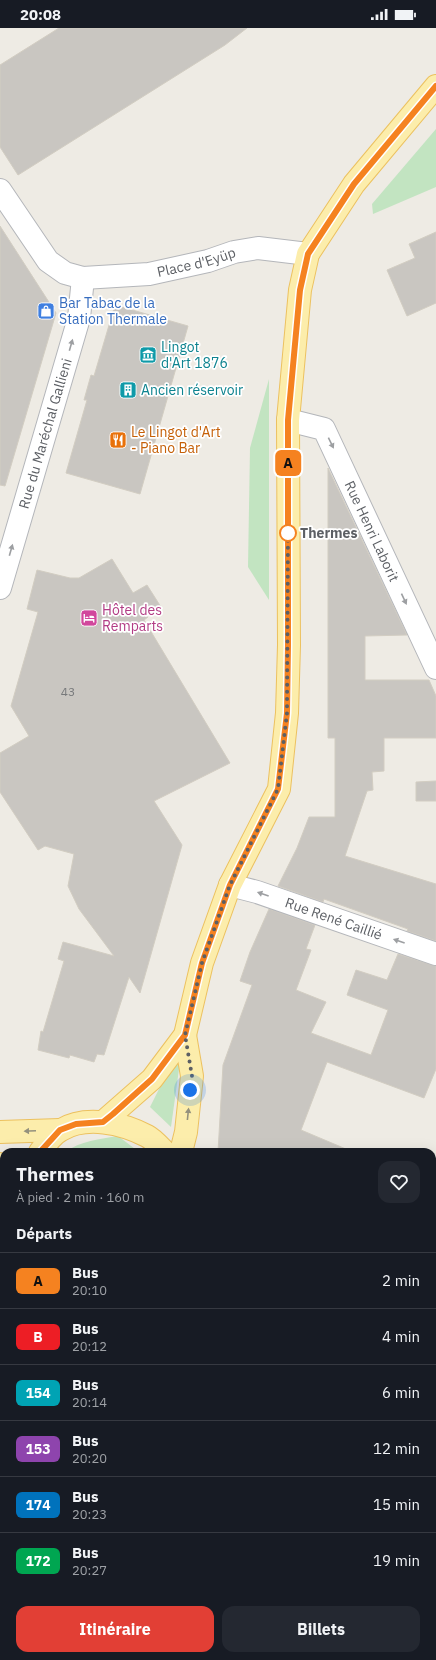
<!DOCTYPE html>
<html lang="fr">
<head>
<meta charset="utf-8">
<style>
  body { margin:0; font-family:"IBM Plex Sans",sans-serif; background:#242831; color:#f1f3f6; height:100vh; display:flex; flex-direction:column; font-size:15px; white-space:nowrap }
  * { box-sizing:border-box; margin:0 }
  p { font-size:13px; color:#9ea1a6 }
  .icon { flex:none; width:22px; height:22px; fill:none; stroke:currentColor; stroke-width:2; stroke-linecap:round; stroke-linejoin:round }
  .map { position:relative; flex:1; overflow:hidden }
  .panel { position:absolute; left:0px; top:1120px; width:436px; height:512px; display:flex; flex-direction:column; background:#171b24; border-radius:12px 12px 0 0; box-shadow:0 4px 16px #0002 }
  .panel>* { flex:none }
  .badge { padding:0 8px; border-radius:6px; font-size:14px; line-height:26px }
  .you { position:absolute; width:20px; height:20px; margin:-10px; border:3px solid #fff; border-radius:50%; background:#1a73e8; box-shadow:0 0 0 6px #1a73e833 }
  .map>.badge { position:absolute; translate:-50% -50%; box-shadow:0 0 0 2px #fff }
  h2 { padding:0 16px; font-size:15px; line-height:36px }
  .round { display:grid; place-items:center; flex:none; width:42px; height:42px; border-radius:12px; background:#242831 }
  .summary { display:flex; align-items:center; justify-content:space-between; height:68px; padding:0 16px }
  h1 { font-size:19px; font-weight:700; line-height:30px }
  .action { display:flex; gap:8px; margin-top:auto; padding:8px 16px }
  .action a { flex:1; height:46px; border-radius:12px; background:#e23f35; color:#fff; font-size:16px; font-weight:700; line-height:46px; text-align:center }
  .action a+a { background:#242831; color:#f1f3f6 }
  ul { padding:0; list-style:none }
  li { display:flex; align-items:center; gap:12px; height:56px; padding:0 16px; border-top:1px solid #363941 }
  li div { flex:1 }
  li b { display:block; font-size:15px }
  li em { font-style:normal }
  li .badge { min-width:44px; font-weight:700; text-align:center }
  .status { display:flex; justify-content:space-between; align-items:center; height:28px; padding:0 20px; background:#171b24; direction:ltr }
  .status svg { height:11px; fill:currentColor }
  .map>svg:first-child { display:block }
  .green { fill:#c2e4c1 }
  .building { fill:#c9c6c1; stroke:#d2cdc2 }
  .lines { fill:none; stroke-linecap:round; stroke-linejoin:round }
  .minor-casing { stroke:#b4b6ba; stroke-width:24 }
  .major-casing { stroke:#ecc15f; stroke-width:24 }
  .minor { stroke:#fff; stroke-width:22 }
  .major { stroke:#fcedab; stroke-width:22 }
  .oneway { fill:#9d9fa2 }
  .oneway2 { fill:#94917d }
  .line-casing { stroke:#fff; stroke-width:9 }
  .line { stroke:#f58220; stroke-width:6 }
  .walk { stroke:#5c5f64; stroke-width:4; stroke-dasharray:0 7.2 }
  .stop-dot { fill:#fff; stroke:#f58220; stroke-width:2 }
  .labels { text-anchor:middle; stroke-width:3.5; stroke-linejoin:round; paint-order:stroke }
  .number-label { font-size:12px; fill:#77797b }
  .street-label { font-size:14px; fill:#5c5f64; stroke:#fff }
  .shop-label { font-size:14px; fill:#366cbe; stroke:#fff; text-anchor:start }
  .culture-label { font-size:14px; fill:#0d838f; stroke:#fff; text-anchor:start }
  .food-label { font-size:14px; fill:#c56008; stroke:#fff; text-anchor:start }
  .stop-label { font-size:14px; font-weight:bold; fill:#5c5f64; stroke:#fff; text-anchor:start }
  .hotel-label { font-size:14px; fill:#b23c85; stroke:#fff; text-anchor:start }
</style>
</head>
<body>
<div class="status"><b>20:08</b><svg viewBox="0 0 49 12"><path d="M0 12V9h3v3zM5 12V6h3v6zM10 12V3h3v9zM15 12V0h3v12zM26 1h20v11H26zM47 4h2v5h-2z"/></svg></div>
<div class="map">
<svg width="436" height="1632" viewBox="0 0 436 1632">
  <rect width="100%" height="100%" fill="#eeebe4"/>
  <g class="green">
    <path d="M436,101V159L373,186L372,176Z"/>
    <path d="M269,351V572L248,539L250,420Z"/>
    <path d="M173,1033L180,1034L171,1099L150,1079Z"/>
    <path d="M118,1108L139,1124H66C79,1113 101,1111 118,1108Z"/>
    <path d="M0,1186L4,1194V1494L2,1454L0,1453Z"/>
    <path d="M10,1628H82L77,1632H10Z"/>
    <path d="M153,1628H229L228,1632H152Z"/>
    <path d="M351,1628H388L391,1632H346Z"/>
  </g>
  <g class="building">
    <path d="M59,0H247L225,17L18,147L0,119V37Z"/>
    <path d="M0,198L56,285L5,458L0,457Z"/>
    <path d="M436,204V275L407,288L387,242L415,230L409,216Z"/>
    <path d="M115,277L188,298L140,466L66,445L87,372H84L91,347L94,348Z"/>
    <path d="M328,440L407,607L365,608V652H429L436,668V710H384V743L372,744L373,762L367,763L345,828L436,856V913L407,903L408,901L324,871L323,874L278,858L297,820L309,789H335V710H328Z"/>
    <path d="M112,531L133,565L147,557L161,579L147,588L148,589L144,592L230,735L154,773L182,817L140,965L129,949L104,1027L97,1026L94,1034L70,1027L69,1030L38,1022L41,1003L43,1004L64,933L58,931L63,914L114,928L79,881L68,858L74,826L45,818L38,822L0,764V725L29,708L11,678L38,584L27,581L37,542L70,550H79Z"/>
    <path d="M436,753V773H416V754Z"/>
    <path d="M269,881L315,897L306,921L311,922L296,962L326,974L311,1005L371,1027L388,982L347,967L356,942L387,952L398,926L436,938V1041L424,1070L327,1034L301,1102L353,1124H218L223,1037L252,957L240,953L250,924Z"/>
  </g>
  <g class="lines">
    <g class="minor-casing">
      <g id="minor">
        <path id="s1" d="M0,162L48,233L65,245L83,250L149,246L208,233L234,224L258,220L308,226"/>
        <path id="s2" d="M288,392L324,401L436,640"/>
        <path id="s3" d="M0,560L79,290L83,250"/>
        <path id="s4" d="M230,857L257,864L436,926"/>
        <path d="M432,1275L436,1276"/>
        <path d="M430,1628L434,1632"/>
      </g>
    </g>
    <g class="major-casing">
      <g id="major">
        <path d="M103,1094L152,1051L185,1007L202,935L230,857L279,761L287,685L289,617L288,392L300,262L308,226L354,156L436,58"/>
        <path d="M0,1104L60,1102"/>
        <path d="M40,1124C45,1117 53,1106 61,1102C86,1087 122,1095 147,1108C153,1111 160,1119 165,1124"/>
        <path d="M181,1124L186,1104L192,1048L185,1007"/>
        <path d="M0,1136L4,1140"/>
        <path d="M125,1632V1628"/>
      </g>
    </g>
    <use href="#minor" class="minor"/>
    <use href="#major" class="major"/>
  </g>
  <defs><path id="oneway-solid" d="M-6-.8H1V-3.2L6.5 0L1 3.2V.8H-6Z"/></defs>
  <g class="oneway">
    <use href="#oneway-solid" transform="translate(71 317) rotate(-74)"/>
    <use href="#oneway-solid" transform="translate(331 415) rotate(64)"/>
    <use href="#oneway-solid" transform="translate(11 522) rotate(-74)"/>
    <use href="#oneway-solid" transform="translate(404 571) rotate(65)"/>
    <use href="#oneway-solid" transform="translate(263 866) rotate(-161)"/>
    <use href="#oneway-solid" transform="translate(399 913) rotate(-161)"/>
  </g>
  <g class="oneway2">
    <use href="#oneway-solid" transform="translate(188 1086) rotate(-84)"/>
    <use href="#oneway-solid" transform="translate(30 1103) rotate(178)"/>
  </g>
  <g class="lines">
    <g class="line-casing">
      <path id="line" d="M40,1124L60,1102L76,1096L103,1094L113,1086L152,1051L185,1007L202,935L230,857L278,761L287,685L288,617V392L300,262L308,226L354,156L436,58"/>
    </g>
    <use href="#line" class="line"/>
    <path class="walk" d="M190,1062L192,1048L185,1007L202,935L230,857L278,761L287,685L288,498V505"/>
  </g>
  <defs>
    <g id="shop-square" transform="scale(0.9)"><rect x="-9" y="-9" width="18" height="18" rx="4" fill="#3f7fe0" stroke="#fff"/><path d="M-5-2.5h2.3a2.7 3.5 0 0 1 5.4 0H5L5.5 6h-11ZM-1.5-2.5h3a1.5 2.3 0 0 0-3 0Z" fill="#fff"/></g>
    <g id="museum-square" transform="scale(0.9)"><rect x="-9" y="-9" width="18" height="18" rx="4" fill="#0f9aa8" stroke="#fff"/><path d="M0-6L6-3V-2H-6V-3ZM-5-1h2V3h-2ZM-1-1h2V3h-2ZM3-1h2V3H3ZM-6 4H6V6H-6Z" fill="#fff"/></g>
    <g id="building-square" transform="scale(0.9)"><rect x="-9" y="-9" width="18" height="18" rx="4" fill="#0f9aa8" stroke="#fff"/><path d="M-4-6H4V6H1V3H-1V6H-4ZM-2.5-4.3h1.7v1.8h-1.7ZM.8-4.3h1.7v1.8H.8ZM-2.5-1h1.7V.8h-1.7ZM.8-1h1.7V.8H.8Z" fill="#fff"/></g>
    <g id="restaurant-square" transform="scale(0.9)"><rect x="-9" y="-9" width="18" height="18" rx="4" fill="#e8710a" stroke="#fff"/><path d="M-5-6h1v4h1v-4h1v4h1v-4h1v5L-1.5 .5V6h-2V.5L-5-1ZM5-6V6H3V1.5H1.5Q1.5-4 5-6Z" fill="#fff"/></g>
    <g id="hotel-square" transform="scale(0.9)"><rect x="-9" y="-9" width="18" height="18" rx="4" fill="#d1479c" stroke="#fff"/><path d="M-6-4.5h1.5V1H6V5H4.5V3h-9V5H-6ZM-4 0a1.8 1.8 0 1 1 3.6 0ZM.5 0V-2.5h3Q6-2.5 6 0Z" fill="#fff"/></g>
  </defs>
  <g fill-rule="evenodd">
    <use href="#shop-square" x="46" y="283"/>
    <use href="#museum-square" x="148" y="327"/>
    <use href="#building-square" x="128" y="362"/>
    <use href="#restaurant-square" x="118" y="412"/>
    <use href="#hotel-square" x="89" y="590"/>
  </g>
  <circle class="stop-dot" cx="288" cy="505" r="8"/>
  <g class="labels">
    <g class="number-label">
      <text x="68" y="668">43</text>
    </g>
    <g class="street-label">
      <text dy="5" stroke="none"><textPath href="#s1" startOffset="240">Place d'Eyüp</textPath></text>
      <text dy="5" stroke="none"><textPath href="#s3" startOffset="161">Rue du Maréchal Gallieni</textPath></text>
      <text dy="5" stroke="none"><textPath href="#s2" startOffset="150">Rue Henri Laborit</textPath></text>
      <text dy="5" stroke="none"><textPath href="#s4" startOffset="109">Rue René Caillié</textPath></text>
    </g>
    <g class="shop-label">
      <text x="59" y="280">Bar Tabac de la<tspan x="59" dy="16">Station Thermale</tspan></text>
    </g>
    <g class="culture-label">
      <text x="161" y="324">Lingot<tspan x="161" dy="16">d'Art 1876</tspan></text>
      <text x="141" y="367">Ancien réservoir</text>
    </g>
    <g class="food-label">
      <text x="131" y="409">Le Lingot d'Art<tspan x="131" dy="16">- Piano Bar</tspan></text>
    </g>
    <g class="stop-label">
      <text x="300" y="510">Thermes</text>
    </g>
    <g class="hotel-label">
      <text x="102" y="587">Hôtel des<tspan x="102" dy="16">Remparts</tspan></text>
    </g>
  </g>
</svg>
<div class="you" style="left:190px;top:1062px"></div>
<b class="badge" style="left:288px;top:435px;background:#f58220;color:#111">A</b>
<section class="panel">
<div class="summary"><div><h1>Thermes</h1><p>À pied · 2 min · 160 m</p></div><a class="round"><svg class="icon" aria-label="heart" viewBox="0 0 24 24"><path d="M12 20l-8-8c-3-5 5-10 8-4 3-6 11-1 8 4z"/></svg></a></div>
<h2>Départs</h2>
<ul>
<li><span class="badge" style="background:#f58220;color:#111">A</span><div><b>Bus</b><p>20:10</p></div><em>2 min</em></li>
<li><span class="badge" style="background:#ed1e25;color:#fff">B</span><div><b>Bus</b><p>20:12</p></div><em>4 min</em></li>
<li><span class="badge" style="background:#00a3b4;color:#fff">154</span><div><b>Bus</b><p>20:14</p></div><em>6 min</em></li>
<li><span class="badge" style="background:#8e44ad;color:#fff">153</span><div><b>Bus</b><p>20:20</p></div><em>12 min</em></li>
<li><span class="badge" style="background:#0072bc;color:#fff">174</span><div><b>Bus</b><p>20:23</p></div><em>15 min</em></li>
<li><span class="badge" style="background:#00a651;color:#fff">172</span><div><b>Bus</b><p>20:27</p></div><em>19 min</em></li>
</ul>
<div class="action"><a>Itinéraire</a><a>Billets</a></div>
</section>
</div>
</body>
</html>
